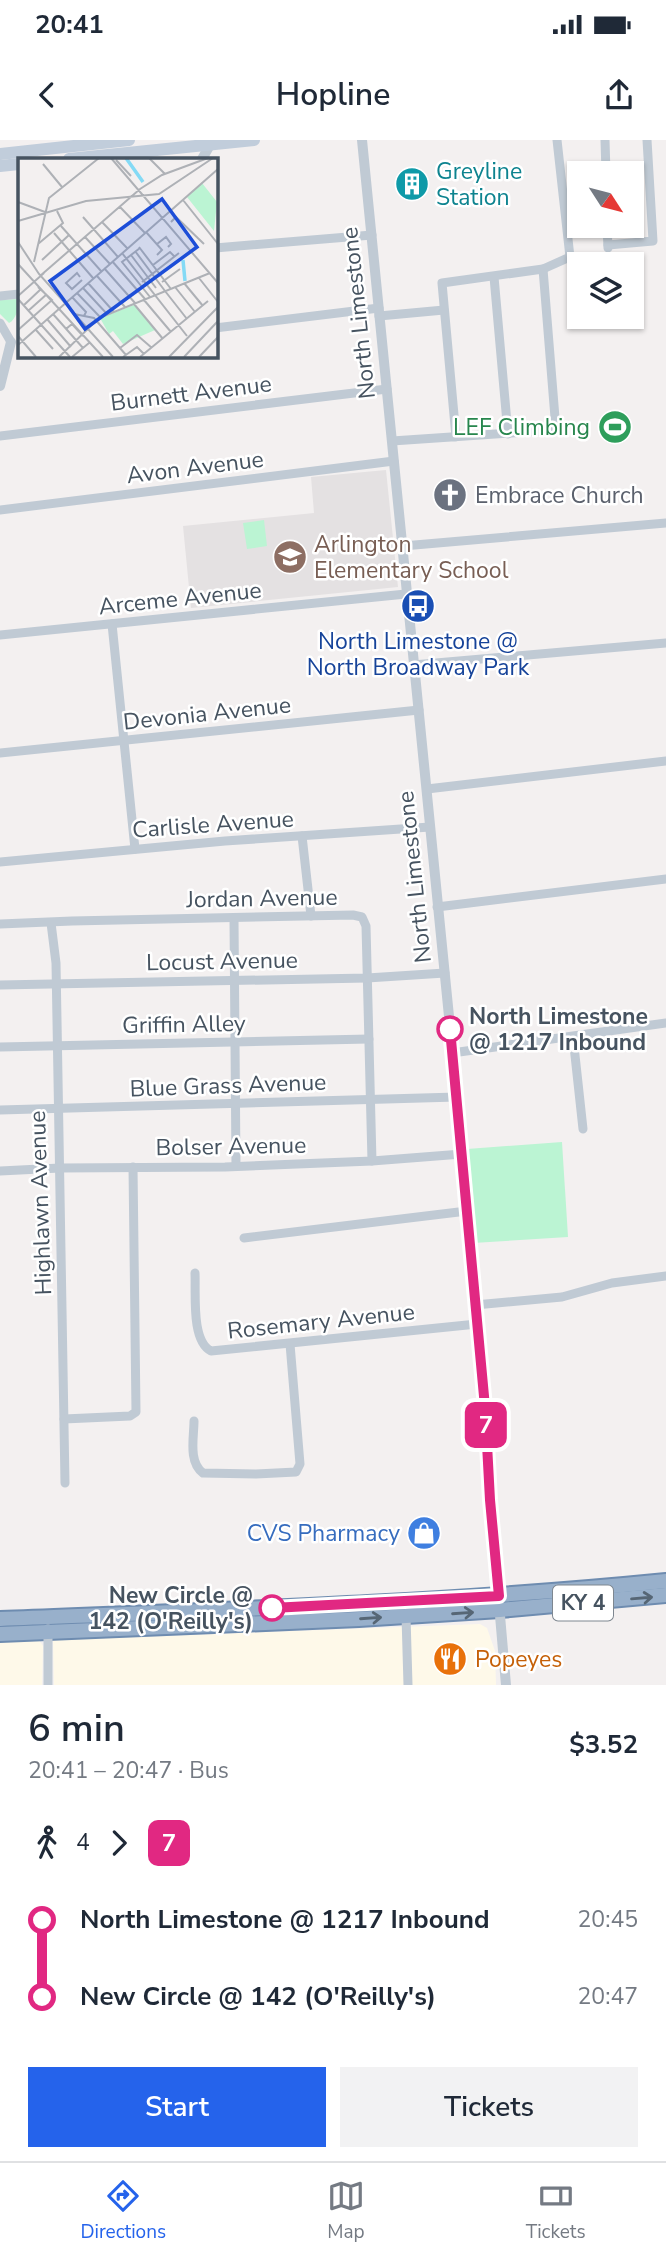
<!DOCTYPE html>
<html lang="en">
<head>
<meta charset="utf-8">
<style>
  body { margin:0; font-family:"Nunito Sans",sans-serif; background:#f2f2f3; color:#1f2937; height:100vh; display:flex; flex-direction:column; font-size:26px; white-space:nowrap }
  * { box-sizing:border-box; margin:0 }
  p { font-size:23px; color:#747a83 }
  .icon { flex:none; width:38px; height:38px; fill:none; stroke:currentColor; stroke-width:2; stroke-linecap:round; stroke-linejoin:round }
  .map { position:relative; height:1545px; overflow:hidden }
  .side { display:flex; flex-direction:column; background:#fff; flex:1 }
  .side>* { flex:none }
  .badge { padding:0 14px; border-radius:10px; font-size:24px; line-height:46px }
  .needle { width:46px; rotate:126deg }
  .buttons { position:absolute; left:567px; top:21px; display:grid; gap:14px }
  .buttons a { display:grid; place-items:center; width:77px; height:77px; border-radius:0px; background:#fff; box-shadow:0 2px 5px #0004; font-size:35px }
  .map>.badge { position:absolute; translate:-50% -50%; box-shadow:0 0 0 4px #fff }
  .legs { display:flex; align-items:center; gap:10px; height:77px; padding:0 28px; font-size:23px }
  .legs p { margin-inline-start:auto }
  .head { display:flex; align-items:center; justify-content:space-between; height:119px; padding:0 28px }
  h1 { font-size:38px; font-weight:600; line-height:52px }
  .action { display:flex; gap:14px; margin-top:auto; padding:14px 28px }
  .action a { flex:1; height:80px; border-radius:0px; background:#2563eb; color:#fff; font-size:28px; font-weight:600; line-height:80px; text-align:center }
  .action a+a { background:#f2f2f3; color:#1f2937 }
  ul { padding:0 28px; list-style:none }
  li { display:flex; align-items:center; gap:24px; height:77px; font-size:26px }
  li i { display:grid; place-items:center; width:10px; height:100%; margin:0 9px; background:currentColor }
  li i::after { content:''; width:18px; height:18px; margin:-9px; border:5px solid; border-radius:50%; background:#fff }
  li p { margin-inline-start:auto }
  li:first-child i { background:linear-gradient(#0000 50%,currentColor 0) }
  li:last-child i { background:linear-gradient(currentColor 50%,#0000 0) }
  .status { display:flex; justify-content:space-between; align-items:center; height:49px; padding:0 35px; background:#fff; direction:ltr }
  .status svg { height:19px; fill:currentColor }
  header { display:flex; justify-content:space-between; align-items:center; height:91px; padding:0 28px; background:#fff; font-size:32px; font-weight:600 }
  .menu { display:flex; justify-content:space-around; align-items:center; height:98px; border-top:2px solid #e0e1e3; background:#fff; font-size:19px; color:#747a83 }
  .menu a { display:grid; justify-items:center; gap:4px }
  .menu .current { color:#2563eb }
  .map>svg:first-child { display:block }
  .commercial { fill:#fef9e9 }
  .education { fill:#e4e1e2 }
  .green { fill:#bbf4d3 }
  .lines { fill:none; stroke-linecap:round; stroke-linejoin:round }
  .trunk-casing { stroke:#6e8cb0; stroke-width:18 }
  .minor { stroke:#c0cad4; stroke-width:9 }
  .tertiary { stroke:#c0cad4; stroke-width:10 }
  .secondary { stroke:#c1cddb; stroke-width:12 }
  .trunk { stroke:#98b0cb; stroke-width:14 }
  .oneway { stroke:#566675 }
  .line-1-casing { stroke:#fff; stroke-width:16 }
  .line-1 { stroke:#e12882; stroke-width:10 }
  .stop-1-dot { fill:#fff; stroke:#e12882; stroke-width:3.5 }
  .labels { text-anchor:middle; stroke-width:5; stroke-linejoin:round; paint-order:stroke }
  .shield { fill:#fff; stroke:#7e8790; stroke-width:2 }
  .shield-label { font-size:21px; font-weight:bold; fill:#465360 }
  .culture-label { font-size:23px; fill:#0d838f; stroke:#fff; text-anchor:start }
  .street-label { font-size:23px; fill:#465360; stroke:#fff }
  .leisure-label { font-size:23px; fill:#27864d; stroke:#fff; text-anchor:end }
  .worship-label { font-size:23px; fill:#5b616d; stroke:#fff; text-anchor:start }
  .education-label { font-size:23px; fill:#785e54; stroke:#fff; text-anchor:start }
  .transit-label { font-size:23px; fill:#164399; stroke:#fff }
  .stop-label { font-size:23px; font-weight:bold; fill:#465360; stroke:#fff; text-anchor:start }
  .shop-label { font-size:23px; fill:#366cbe; stroke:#fff; text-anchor:end }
  .food-label { font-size:23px; fill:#c56008; stroke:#fff; text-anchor:start }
  .inset-river { fill:none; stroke:#84daf5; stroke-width:3.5 }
  .inset-road { fill:none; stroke:#aeb1b6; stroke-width:2 }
  .view { fill:#1d4ed8; fill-opacity:0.15; stroke:#1d4ed8; stroke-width:3.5 }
  .inset-edge { fill:none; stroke:#465360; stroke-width:3.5 }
</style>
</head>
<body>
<div class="status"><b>20:41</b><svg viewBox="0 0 49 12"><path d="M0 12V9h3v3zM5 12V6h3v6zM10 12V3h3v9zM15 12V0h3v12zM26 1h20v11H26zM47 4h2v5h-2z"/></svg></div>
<header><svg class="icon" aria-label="back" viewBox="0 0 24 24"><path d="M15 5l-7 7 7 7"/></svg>Hopline<svg class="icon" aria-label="share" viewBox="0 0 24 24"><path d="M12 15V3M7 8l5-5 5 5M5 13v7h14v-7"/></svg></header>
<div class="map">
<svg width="666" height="1545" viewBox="0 0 666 1545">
  <rect width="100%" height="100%" fill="#f3f0f0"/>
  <g class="commercial">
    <path d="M480,1484L487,1488L495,1511L496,1545H54L53,1500Z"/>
    <path d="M39,1500L43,1506L42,1545H0V1501Z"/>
  </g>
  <path class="education" d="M386,330L398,447L191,468L183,386L314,373L311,337Z"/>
  <g class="green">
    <path d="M19,159C19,167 16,180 9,183L0,174V160Z"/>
    <path d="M264,380L267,406L247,409L243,383Z"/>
    <path d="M562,1002L568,1097L473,1103L467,1009Z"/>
  </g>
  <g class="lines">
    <g class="trunk-casing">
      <g id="trunk">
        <path d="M0,1479C222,1470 444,1463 666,1441"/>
        <path d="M0,1494L359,1479L500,1470L666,1455"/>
      </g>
    </g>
    <g class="minor">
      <path d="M557,0L570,117"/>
      <path d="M605,0L606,33"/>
      <path d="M607,86L608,108"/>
      <path d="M608,105L653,101L647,0"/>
      <path d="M215,108L372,95"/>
      <path d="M543,129L570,117L580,120L608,118"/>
      <path d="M494,137L508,294"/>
      <path d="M0,156L19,154"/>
      <path d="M379,176L444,170"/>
      <path d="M0,183L11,202"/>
      <path d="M215,188L379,168"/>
      <path d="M0,296L387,249"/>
      <path d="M392,301L556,290L543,129L442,143L456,297"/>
      <path d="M0,370L394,321"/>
      <path d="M403,406L666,383"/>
      <path d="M112,484L135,709"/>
      <path d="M0,495L406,454"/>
      <path d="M413,525L666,503"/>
      <path d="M0,613L419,570"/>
      <path d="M427,649L666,621"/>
      <path d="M302,696L311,776"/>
      <path d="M0,722L225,701L430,687"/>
      <path d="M437,767L666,739"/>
      <path d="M234,779L236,1026"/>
      <path d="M51,783L56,823L65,1343"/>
      <path d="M0,784L72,781L353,775L362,777L366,786L372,1021"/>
      <path d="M0,845L367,838L445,833"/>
      <path d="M573,897L583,989"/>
      <path d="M0,907L369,899"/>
      <path d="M452,913L666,883"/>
      <path d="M0,970L457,957"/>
      <path d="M0,1031L60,1028L225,1027L372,1021L462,1014"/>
      <path d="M244,1098L467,1071"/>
      <path d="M195,1133C196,1154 191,1201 211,1211L477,1184"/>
      <path d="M475,1165L562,1157L612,1143L666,1136"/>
      <path d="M64,1279L130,1276L136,1272L133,1027"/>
      <path d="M194,1281C194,1297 188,1322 203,1333L256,1334L296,1332L300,1324L290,1204"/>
      <path d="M406,1476L408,1545"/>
      <path d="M48,1489V1545"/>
    </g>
    <g class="tertiary">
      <path d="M362,0L457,957L485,1272L490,1360L506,1545"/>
      <path d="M202,19L210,5"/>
      <path d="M0,246L11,202"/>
    </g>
    <g class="secondary">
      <path d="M0,14L129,0"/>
      <path d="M69,19L254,0"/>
      <path d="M0,26L19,24"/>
    </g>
    <use href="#trunk" class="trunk"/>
  </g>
  <defs><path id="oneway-shaft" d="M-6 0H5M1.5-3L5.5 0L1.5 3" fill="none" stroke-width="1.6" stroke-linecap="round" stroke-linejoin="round" transform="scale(1.75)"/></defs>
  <g class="oneway">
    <use href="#oneway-shaft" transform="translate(642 1458) rotate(-5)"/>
    <use href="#oneway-shaft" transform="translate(463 1473) rotate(-4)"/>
    <use href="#oneway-shaft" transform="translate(371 1478) rotate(-4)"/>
  </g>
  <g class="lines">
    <g class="line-1-casing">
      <path id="line-1" d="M272,1468L499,1456L490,1360L485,1267L450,889"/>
    </g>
    <use href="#line-1" class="line-1"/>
  </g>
  <defs>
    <g id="building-disc" transform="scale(1.75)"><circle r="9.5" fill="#0f9aa8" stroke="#fff"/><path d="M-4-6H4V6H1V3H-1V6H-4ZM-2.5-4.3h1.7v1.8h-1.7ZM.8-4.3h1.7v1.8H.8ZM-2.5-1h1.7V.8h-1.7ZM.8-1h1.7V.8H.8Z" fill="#fff"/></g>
    <g id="stadium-disc" transform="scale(1.75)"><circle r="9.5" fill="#2e9e5b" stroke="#fff"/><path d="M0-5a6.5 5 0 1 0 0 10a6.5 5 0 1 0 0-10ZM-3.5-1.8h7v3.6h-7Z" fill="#fff"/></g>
    <g id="church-disc" transform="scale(1.75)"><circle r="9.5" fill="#6b7280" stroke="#fff"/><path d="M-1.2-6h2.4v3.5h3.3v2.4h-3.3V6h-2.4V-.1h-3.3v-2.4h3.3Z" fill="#fff"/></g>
    <g id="school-disc" transform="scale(1.75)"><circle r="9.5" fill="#8d6e63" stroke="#fff"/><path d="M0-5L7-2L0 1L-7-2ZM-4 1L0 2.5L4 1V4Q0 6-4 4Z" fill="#fff"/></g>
    <g id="bus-disc" transform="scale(1.75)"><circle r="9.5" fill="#1a4fb4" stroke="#fff"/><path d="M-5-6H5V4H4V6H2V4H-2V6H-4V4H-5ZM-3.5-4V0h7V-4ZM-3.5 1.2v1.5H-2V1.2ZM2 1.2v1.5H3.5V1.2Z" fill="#fff"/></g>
    <g id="shop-disc" transform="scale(1.75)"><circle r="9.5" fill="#3f7fe0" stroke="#fff"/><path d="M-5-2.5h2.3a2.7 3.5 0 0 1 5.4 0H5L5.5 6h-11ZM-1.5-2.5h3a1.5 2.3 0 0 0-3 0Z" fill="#fff"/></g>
    <g id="restaurant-disc" transform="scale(1.75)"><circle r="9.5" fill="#e8710a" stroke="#fff"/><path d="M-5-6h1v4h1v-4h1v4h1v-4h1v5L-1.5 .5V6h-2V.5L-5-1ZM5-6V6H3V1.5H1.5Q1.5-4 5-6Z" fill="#fff"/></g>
  </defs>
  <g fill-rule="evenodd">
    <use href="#building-disc" x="412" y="44"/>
    <use href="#stadium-disc" x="615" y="287"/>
    <use href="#church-disc" x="450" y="355"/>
    <use href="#school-disc" x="290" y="417"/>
    <use href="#bus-disc" x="418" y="466"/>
    <use href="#shop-disc" x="424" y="1393"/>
    <use href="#restaurant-disc" x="450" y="1519"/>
  </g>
  <g class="stop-1-dot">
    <circle cx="450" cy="889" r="12"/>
    <circle cx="272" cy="1468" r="12"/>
  </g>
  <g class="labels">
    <rect class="shield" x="553" y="1445.5" width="60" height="35" rx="5"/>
    <g class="shield-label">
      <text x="583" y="1470">KY 4</text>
    </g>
    <g class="culture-label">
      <text x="436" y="39">Greyline<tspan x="436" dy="26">Station</tspan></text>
    </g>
    <g class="street-label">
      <text transform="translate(358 173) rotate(-96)" y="8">North Limestone</text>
      <text transform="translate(191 253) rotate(-7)" y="8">Burnett Avenue</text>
      <text transform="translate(195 327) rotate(-7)" y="8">Avon Avenue</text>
      <text transform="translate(180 458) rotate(-6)" y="8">Arceme Avenue</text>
      <text transform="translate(207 573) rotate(-6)" y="8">Devonia Avenue</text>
      <text transform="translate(213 684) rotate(-4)" y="8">Carlisle Avenue</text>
      <text transform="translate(414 737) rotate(-96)" y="8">North Limestone</text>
      <text transform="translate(262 758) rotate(-1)" y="8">Jordan Avenue</text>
      <text transform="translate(222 821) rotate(-1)" y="8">Locust Avenue</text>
      <text transform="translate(184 884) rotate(-1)" y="8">Griffin Alley</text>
      <text transform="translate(228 945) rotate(-2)" y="8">Blue Grass Avenue</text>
      <text transform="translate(231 1006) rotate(-1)" y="8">Bolser Avenue</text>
      <text transform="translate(40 1063) rotate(-92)" y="8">Highlawn Avenue</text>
      <text transform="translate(321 1181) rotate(-6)" y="8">Rosemary Avenue</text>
    </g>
    <g class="leisure-label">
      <text x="590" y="295">LEF Climbing</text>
    </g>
    <g class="worship-label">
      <text x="475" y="363">Embrace Church</text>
    </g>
    <g class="education-label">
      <text x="314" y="412">Arlington<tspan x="314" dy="26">Elementary School</tspan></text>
    </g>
    <g class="transit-label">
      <text x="418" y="509">North Limestone @<tspan x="418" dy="26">North Broadway Park</tspan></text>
    </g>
    <g class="stop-label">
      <text x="469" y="884">North Limestone<tspan x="469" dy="26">@ 1217 Inbound</tspan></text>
      <text x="253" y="1463" text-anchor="end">New Circle @<tspan x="253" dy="26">142 (O'Reilly's)</tspan></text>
    </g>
    <g class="shop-label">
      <text x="400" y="1401">CVS Pharmacy</text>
    </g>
    <g class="food-label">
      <text x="475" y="1527">Popeyes</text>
    </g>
  </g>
  <g transform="translate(18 18)">
    <rect width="200" height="200" fill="#f3f0f0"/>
    <path d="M184,25L199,44L196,73L169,39ZM116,147L137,172L105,186L95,173L91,176L82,160Z" fill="#bbf4d3"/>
    <path class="inset-river" d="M108,0L125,24M165,102L167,123"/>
    <path class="inset-road" d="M93,0L200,125M131,0L147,16M98,2L113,18M25,6L44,29M122,31L144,17L190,0M165,42L200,86M0,44L27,54M102,49L127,75M65,59L100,99M0,63L68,43L141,36L195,0M84,64L109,90M153,64L158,59L186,86M43,68L83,113M128,74L144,92L139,97M36,75L75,120M67,79L92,106M0,84L21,116L95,199M20,86L45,65L39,53M139,86L148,79L153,86L150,89M121,89L153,131M122,90L104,104L132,139M117,93L147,133M104,95L169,178M113,97L138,130M24,102L51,77M94,103L127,141M16,104L31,40L81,0M0,106L85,199M135,107L152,94L157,99M86,110L117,145M22,118L122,31M79,118L107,149M62,119L59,115L48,125L54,131L64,122M181,120L200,144M124,124L161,95M144,124L162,111M70,125L96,154M166,125L185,148M157,129L177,154M65,130L89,156M147,133L169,161M59,135L82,159M0,138L26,115M54,139L68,154L66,158M0,141L52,199M126,142L153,174M116,146L145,181M6,147L23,131M10,153L29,136M35,156L65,190M56,156L76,160L108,197M29,161L53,189M48,171L54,166L65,178M0,172L34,142L20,129M18,172L35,191M0,178L18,199M0,187L200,11M102,190L119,177L134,190M41,199L81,160L192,115M54,199L71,185M105,199L119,189L126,196M122,199L190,143M151,199L200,149M166,199L200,163M181,199L200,179"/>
    <path class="view" d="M144,41L179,89L67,171L32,123Z"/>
    <rect width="200" height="200" class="inset-edge"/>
  </g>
</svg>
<div class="buttons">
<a><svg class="needle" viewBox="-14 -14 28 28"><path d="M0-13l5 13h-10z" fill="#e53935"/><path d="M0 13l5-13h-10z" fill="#747a83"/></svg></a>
<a><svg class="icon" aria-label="layers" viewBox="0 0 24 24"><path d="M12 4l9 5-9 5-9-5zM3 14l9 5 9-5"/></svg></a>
</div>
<b class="badge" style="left:486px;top:1285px;background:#e12882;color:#fff">7</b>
</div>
<section class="side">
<div class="head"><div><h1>6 min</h1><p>20:41 – 20:47 · Bus</p></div><b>$3.52</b></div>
<div class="legs"><svg class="icon" aria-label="walk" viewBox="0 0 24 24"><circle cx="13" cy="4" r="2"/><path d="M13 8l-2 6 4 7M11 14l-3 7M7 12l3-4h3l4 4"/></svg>4<svg class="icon" aria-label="forward" viewBox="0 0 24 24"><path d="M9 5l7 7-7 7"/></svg><b class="badge" style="background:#e12882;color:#fff">7</b></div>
<ul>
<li><i style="color:#e12882"></i><b>North Limestone @ 1217 Inbound</b><p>20:45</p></li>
<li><i style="color:#e12882"></i><b>New Circle @ 142 (O'Reilly's)</b><p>20:47</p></li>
</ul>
<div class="action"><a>Start</a><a>Tickets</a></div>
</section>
<nav class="menu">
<a class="current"><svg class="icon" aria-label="directions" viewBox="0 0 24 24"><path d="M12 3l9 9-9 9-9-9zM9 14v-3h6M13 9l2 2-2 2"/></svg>Directions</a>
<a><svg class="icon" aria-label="map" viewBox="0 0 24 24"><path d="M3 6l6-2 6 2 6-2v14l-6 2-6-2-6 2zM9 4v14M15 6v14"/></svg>Map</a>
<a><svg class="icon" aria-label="tickets" viewBox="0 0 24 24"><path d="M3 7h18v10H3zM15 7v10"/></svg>Tickets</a>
</nav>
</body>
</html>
